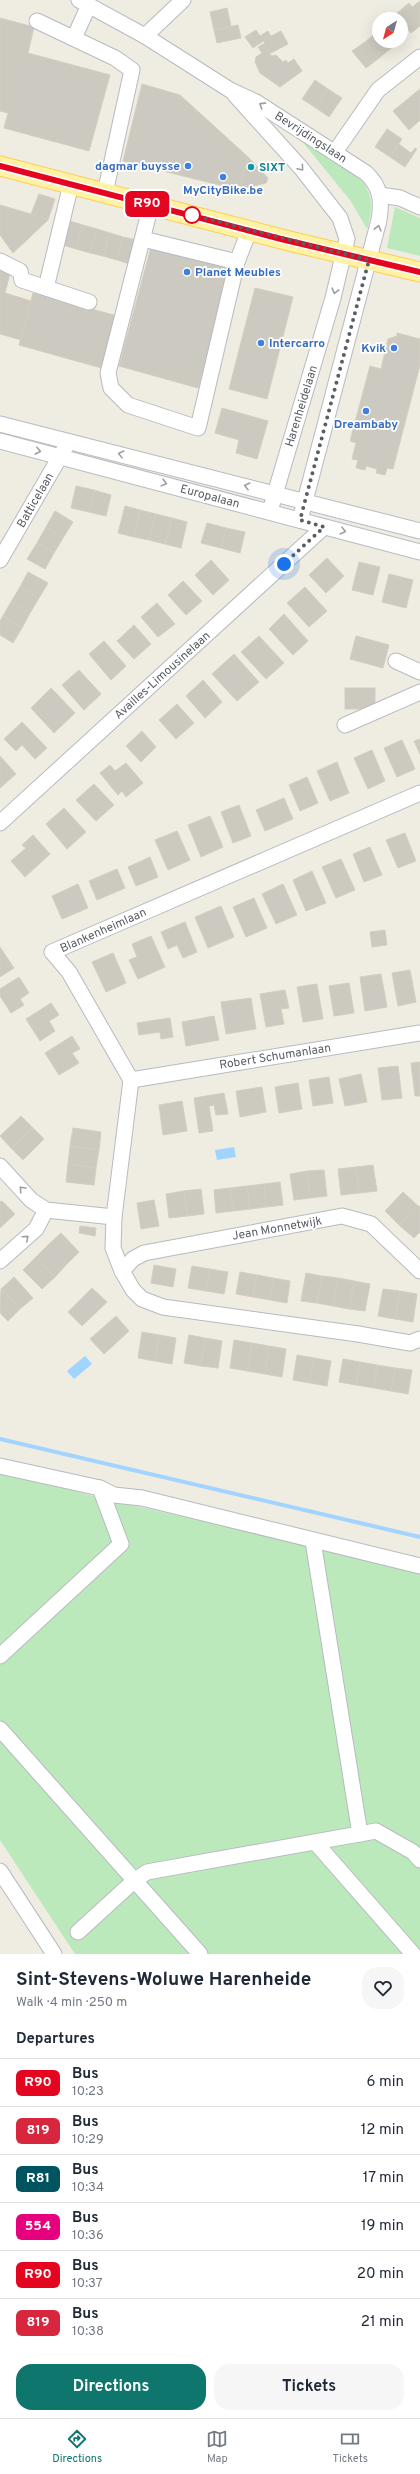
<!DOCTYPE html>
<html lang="en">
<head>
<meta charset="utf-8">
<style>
  body { margin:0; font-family:Overpass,sans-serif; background:#f6f6f7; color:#1f2937; height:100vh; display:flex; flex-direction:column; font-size:15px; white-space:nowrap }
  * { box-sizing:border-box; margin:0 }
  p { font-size:13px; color:#747a83 }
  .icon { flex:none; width:22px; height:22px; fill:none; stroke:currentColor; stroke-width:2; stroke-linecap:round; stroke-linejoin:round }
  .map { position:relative; height:1954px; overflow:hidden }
  .sheet { display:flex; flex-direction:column; background:#fff; flex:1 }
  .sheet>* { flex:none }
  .badge { padding:0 8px; border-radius:6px; font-size:14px; line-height:26px }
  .needle { width:26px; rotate:216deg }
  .fabs { position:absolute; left:372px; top:12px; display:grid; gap:8px }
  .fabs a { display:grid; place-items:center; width:36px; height:36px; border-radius:50%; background:#fff; box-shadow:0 4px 16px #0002; font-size:20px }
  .you { position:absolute; width:20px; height:20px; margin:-10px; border:3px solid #fff; border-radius:50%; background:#1a73e8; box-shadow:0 0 0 6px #1a73e833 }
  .map>.badge { position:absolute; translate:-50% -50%; box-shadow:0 0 0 2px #fff }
  h2 { padding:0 16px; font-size:15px; line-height:36px }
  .round { display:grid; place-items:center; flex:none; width:42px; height:42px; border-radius:16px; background:#f6f6f7 }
  .headline { display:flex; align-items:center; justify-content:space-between; height:68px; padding:0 16px }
  h1 { font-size:19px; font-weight:700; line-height:30px }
  .cta { display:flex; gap:8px; margin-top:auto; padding:8px 16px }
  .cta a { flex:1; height:46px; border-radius:16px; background:#0f766e; color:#fff; font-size:16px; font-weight:700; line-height:46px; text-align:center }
  .cta a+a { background:#f6f6f7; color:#1f2937 }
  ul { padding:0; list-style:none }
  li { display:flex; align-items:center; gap:12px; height:48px; padding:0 16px; border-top:1px solid #e0e1e3 }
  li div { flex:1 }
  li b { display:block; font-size:15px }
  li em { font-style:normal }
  li .badge { min-width:44px; font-weight:700; text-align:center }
  .menu { display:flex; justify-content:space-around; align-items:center; height:56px; border-top:1px solid #e0e1e3; background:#fff; font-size:11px; color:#747a83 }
  .menu a { display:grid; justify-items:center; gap:2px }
  .menu .on { color:#0f766e }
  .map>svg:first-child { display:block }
  .green { fill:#bce9bc }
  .water { fill:#a1d4ff }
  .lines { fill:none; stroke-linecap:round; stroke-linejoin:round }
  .stream { stroke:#a1d4ff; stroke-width:4 }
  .building { fill:#ccc9c1; stroke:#d4cebf }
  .minor-casing { stroke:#b7bac0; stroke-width:17 }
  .major-casing { stroke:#fecf4c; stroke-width:21 }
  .minor { stroke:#fff; stroke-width:15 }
  .major { stroke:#fff2a6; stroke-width:19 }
  .oneway { stroke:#9c9ea2 }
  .line-casing { stroke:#fff; stroke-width:9 }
  .line { stroke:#e40521; stroke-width:6 }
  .walk { stroke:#5a5e64; stroke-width:4; stroke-dasharray:0 7.2 }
  .shop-dot { fill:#3f7fe0; stroke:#fff; stroke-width:1.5 }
  .culture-dot { fill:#0f9aa8; stroke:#fff; stroke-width:1.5 }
  .stop-dot { fill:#fff; stroke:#e40521; stroke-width:2 }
  .labels { text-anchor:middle; stroke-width:3.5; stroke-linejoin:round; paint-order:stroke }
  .street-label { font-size:12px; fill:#5a5e64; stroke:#fff }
  .shop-label { font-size:12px; font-weight:bold; fill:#366cbe; stroke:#fff; text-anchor:end }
  .culture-label { font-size:12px; font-weight:bold; fill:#0d838f; stroke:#fff; text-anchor:start }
</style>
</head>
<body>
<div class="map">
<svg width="420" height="1954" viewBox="0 0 420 1954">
  <rect width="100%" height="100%" fill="#efece2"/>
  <g class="green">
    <path d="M301,140L358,177C374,192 373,210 367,229L350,200Z"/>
    <path d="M395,207L420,218V256L387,248Z"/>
    <path d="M0,1438L420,1536V1538L0,1440Z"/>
    <path d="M0,1474C40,1480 78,1493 118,1502C219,1525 320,1547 420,1571V1954H75L0,1840Z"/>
  </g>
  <g class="water">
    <path d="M234,1147L236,1157L217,1160L215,1150Z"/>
    <path d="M85,1356L92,1364L74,1379L67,1371Z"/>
  </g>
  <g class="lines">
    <path class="stream" d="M0,1439L420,1537"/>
  </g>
  <g class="building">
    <path d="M420,1V26L411,33L396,14L409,3L412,7Z"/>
    <path d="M227,8L231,26L214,30L210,12Z"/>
    <path d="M0,18L34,27L28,53L110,75L89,151L4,128L8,113L0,111Z"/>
    <path d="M238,25L241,38L217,43L214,30Z"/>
    <path d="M256,30L260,36L268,31L271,36L253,48L245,37Z"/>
    <path d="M281,31L288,44L269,54L273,56L276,55L283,62L286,60L288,63L294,59L302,71L280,87L260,73L255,62L256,57L262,53L258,47L265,43L263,40Z"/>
    <path d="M377,32L379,41H384L390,49L378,59L365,42Z"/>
    <path d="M384,41H401L390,49Z"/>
    <path d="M365,42L378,59L366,68L352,51Z"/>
    <path d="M315,80L328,89L316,108L302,99Z"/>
    <path d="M142,84L180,95L248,157L239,190L123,161Z"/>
    <path d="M328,89L342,98L329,117L316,108Z"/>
    <path d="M420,89V120L409,130L393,111Z"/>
    <path d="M387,129L402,139L390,157L375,147Z"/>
    <path d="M399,144L411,153L415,148L417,149L405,167L390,157Z"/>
    <path d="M248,157L268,178L266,183L239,190Z"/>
    <path d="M39,194L55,199L48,220L31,214Z"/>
    <path d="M0,205L31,214L48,220L13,253L0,235Z"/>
    <path d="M70,221L83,225L76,249L63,245Z"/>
    <path d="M83,225L97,229L90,253L76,249Z"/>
    <path d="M97,229L110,233L103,256L90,253Z"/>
    <path d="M110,233L123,237L117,260L103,256Z"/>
    <path d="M123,237L137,240L130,264L117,260Z"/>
    <path d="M151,247L230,268L198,388L119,366Z"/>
    <path d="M0,266L11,269L5,293L31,301L21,340L0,334Z"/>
    <path d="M255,288L293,297L267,399L229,389Z"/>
    <path d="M33,293L121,317L105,369L19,345Z"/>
    <path d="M397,333L420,339V365L393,469L387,468L385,475L376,473L377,469L366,466L365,470L356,468L358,460L352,459L356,443L350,441L370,366L381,369L388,339L397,336Z"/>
    <path d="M222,408L268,421L257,459L236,453L239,440L215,433Z"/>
    <path d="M76,486L94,490L89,512L71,508Z"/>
    <path d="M94,490L111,495L106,516L89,512Z"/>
    <path d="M125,506L140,510L134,537L118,533Z"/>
    <path d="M140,510L156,514L149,540L134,537Z"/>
    <path d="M55,511L73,522L63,538L46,527Z"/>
    <path d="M156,514L172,518L165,544L149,540Z"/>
    <path d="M172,518L187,522L181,548L165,544Z"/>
    <path d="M207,523L226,528L221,548L201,543Z"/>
    <path d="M46,527L63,538L54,553L37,543Z"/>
    <path d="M226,528L245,532L240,553L221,548Z"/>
    <path d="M37,543L54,553L45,569L27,559Z"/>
    <path d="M327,558L344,576L326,593L309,575Z"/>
    <path d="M211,560L229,580L213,595L195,575Z"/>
    <path d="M359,562L380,567L373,595L352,590Z"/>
    <path d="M28,572L48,583L39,598L20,587Z"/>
    <path d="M389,574L413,580L406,608L382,602Z"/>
    <path d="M183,581L202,601L186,615L168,595Z"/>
    <path d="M20,587L39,598L30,613L11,602Z"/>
    <path d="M305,587L327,611L309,627L287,603Z"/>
    <path d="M11,602L30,613L22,628L3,616Z"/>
    <path d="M157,603L175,624L158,637L141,617Z"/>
    <path d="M284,614L308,641L293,655L269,629Z"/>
    <path d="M3,616L22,628L13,643L0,635V621Z"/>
    <path d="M134,625L151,644L134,659L117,641Z"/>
    <path d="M259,636L284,663L266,679L241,652Z"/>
    <path d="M356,636L389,645L383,668L350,659Z"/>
    <path d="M104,641L126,666L111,680L89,654Z"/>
    <path d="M234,654L259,682L237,701L212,674Z"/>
    <path d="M79,670L101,694L84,710L62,685Z"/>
    <path d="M203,680L222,702L205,718L186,696Z"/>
    <path d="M51,688L75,713L54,733L31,708Z"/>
    <rect x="345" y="688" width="30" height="21"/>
    <path d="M177,704L194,723L176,739L159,720Z"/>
    <path d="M22,722L47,748L35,759L22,745L16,751L4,739Z"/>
    <path d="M142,731L156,747L141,762L126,746Z"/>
    <path d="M420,739V754L414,741Z"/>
    <path d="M402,740L415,769L397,777L384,748Z"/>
    <path d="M372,750L385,781L368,789L354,758Z"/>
    <path d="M0,756L16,774L0,788Z"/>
    <path d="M337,762L349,793L330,801L317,771Z"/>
    <path d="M126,763L143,783L126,797L122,791L118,795L100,773L110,765L115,771Z"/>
    <path d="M307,777L318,803L300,811L289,785Z"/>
    <path d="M94,784L114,805L96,821L76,800Z"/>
    <path d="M284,798L293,819L265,831L256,810Z"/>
    <path d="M239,805L251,836L233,843L221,812Z"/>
    <path d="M64,808L86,832L67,849L46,824Z"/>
    <path d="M210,816L223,847L201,857L188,825Z"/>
    <path d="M177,831L190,860L168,870L155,840Z"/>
    <path d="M405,833L416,861L398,868L386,840Z"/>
    <path d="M33,835L50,854L25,877L11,861L26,848L22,845Z"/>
    <path d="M370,847L382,875L364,882L353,854Z"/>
    <path d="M150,857L158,877L136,886L128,867Z"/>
    <path d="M341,859L355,890L336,898L322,867Z"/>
    <path d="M117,869L125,888L97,900L89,881Z"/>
    <path d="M312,871L326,903L306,911L293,880Z"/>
    <path d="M78,884L88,908L62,919L52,896Z"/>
    <path d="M283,884L297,915L276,924L262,894Z"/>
    <path d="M254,898L267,928L246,937L233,907Z"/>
    <path d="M221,906L234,937L208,948L195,917Z"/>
    <path d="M185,922L197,952L183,958L177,945L168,949L161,932Z"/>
    <path d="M385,930L387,945L372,947L370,932Z"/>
    <path d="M151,936L165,967L138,979L129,960L137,957L132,944Z"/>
    <path d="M0,947L14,968L0,977Z"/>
    <path d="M113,953L126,983L106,992L92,962Z"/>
    <path d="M410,970L416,1002L398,1006L392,973Z"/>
    <path d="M381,974L387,1007L365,1011L360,977Z"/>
    <path d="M19,977L29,993L20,999L24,1005L11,1013L0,996V989Z"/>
    <path d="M349,983L354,1013L334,1016L329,986Z"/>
    <path d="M317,984L323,1019L303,1022L297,987Z"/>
    <path d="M285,990L289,1008L281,1009L284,1024L266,1027L260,994Z"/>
    <path d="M251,998L256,1029L226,1034L221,1002Z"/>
    <path d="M51,1003L59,1015L49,1021L55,1031L40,1041L26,1019Z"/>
    <path d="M214,1016L219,1040L186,1046L182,1022Z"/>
    <path d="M170,1018L173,1037L161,1039L160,1032L139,1035L137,1023Z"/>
    <path d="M72,1036L80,1049L72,1053L79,1063L59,1075L45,1053Z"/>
    <path d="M420,1062V1096H415L411,1063Z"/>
    <path d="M398,1066L402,1098L382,1100L378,1068Z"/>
    <path d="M361,1074L367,1102L345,1106L339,1079Z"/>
    <path d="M329,1077L333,1103L313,1106L309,1080Z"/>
    <path d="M298,1083L302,1109L279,1113L275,1087Z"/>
    <path d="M262,1087L266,1112L240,1117L236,1091Z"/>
    <path d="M224,1093L228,1114L216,1115L214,1105L209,1106L213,1131L199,1133L194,1098Z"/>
    <path d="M182,1101L187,1131L163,1135L159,1105Z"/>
    <path d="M21,1116L33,1128L11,1148L0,1136Z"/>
    <path d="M33,1128L44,1139L23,1160L11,1148Z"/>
    <path d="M73,1128L101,1132L99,1150L70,1146Z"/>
    <path d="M70,1146L99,1150L96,1168L68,1164Z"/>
    <path d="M68,1164L96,1168L94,1185L66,1182Z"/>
    <path d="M373,1165L377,1191L359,1193L356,1167Z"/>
    <path d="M356,1167L359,1193L341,1195L338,1169Z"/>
    <path d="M324,1170L327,1196L310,1198L307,1171Z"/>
    <path d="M307,1171L310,1198L294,1200L290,1174Z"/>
    <path d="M280,1182L283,1205L266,1207L264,1184Z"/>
    <path d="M264,1184L266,1207L250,1209L247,1186Z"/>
    <path d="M247,1186L250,1209L233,1211L230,1188Z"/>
    <path d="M230,1188L233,1211L216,1213L214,1190Z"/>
    <path d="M201,1189L204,1214L187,1216L184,1191Z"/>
    <path d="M184,1191L187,1216L169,1218L166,1194Z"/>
    <path d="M403,1192L417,1205L399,1225L385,1211Z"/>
    <path d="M154,1200L159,1226L141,1229L137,1203Z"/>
    <path d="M2,1201L15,1214L0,1228V1202Z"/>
    <path d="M417,1205L420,1207V1232L414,1238L399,1225Z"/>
    <path d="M80,1226L96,1228L95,1236L79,1233Z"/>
    <path d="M61,1233L79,1252L67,1264L48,1245Z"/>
    <path d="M48,1245L67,1264L55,1277L36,1257Z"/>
    <path d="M36,1257L55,1277L42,1289L23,1270Z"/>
    <path d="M154,1265L176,1269L173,1287L151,1283Z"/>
    <path d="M192,1266L210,1269L206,1291L188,1288Z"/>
    <path d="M210,1269L228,1272L224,1294L206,1291Z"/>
    <path d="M240,1272L257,1275L253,1297L236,1294Z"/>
    <path d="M306,1273L322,1276L317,1303L301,1301Z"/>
    <path d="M257,1275L273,1278L270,1300L253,1297Z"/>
    <path d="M322,1276L338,1278L333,1306L317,1303Z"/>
    <path d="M14,1277L33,1298L20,1309L1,1289Z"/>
    <path d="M273,1278L290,1281L287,1303L270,1300Z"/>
    <path d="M338,1278L354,1281L349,1309L333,1306Z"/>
    <path d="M354,1281L370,1284L365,1311L349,1309Z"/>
    <path d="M92,1288L107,1302L82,1326L68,1312Z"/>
    <path d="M1,1289L20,1309L8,1321L0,1313Z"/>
    <path d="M383,1289L400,1291L395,1319L378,1316Z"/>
    <path d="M400,1291L417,1294L413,1322L395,1319Z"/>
    <path d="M116,1316L129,1331L104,1354L90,1339Z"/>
    <path d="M142,1332L159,1335L155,1361L138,1358Z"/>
    <path d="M159,1335L176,1338L172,1364L155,1361Z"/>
    <path d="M189,1335L205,1338L201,1366L184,1363Z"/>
    <path d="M205,1338L222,1341L218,1368L201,1366Z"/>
    <path d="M234,1340L252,1343L247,1371L230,1368Z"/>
    <path d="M252,1343L269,1346L265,1374L247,1371Z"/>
    <path d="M269,1346L286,1349L282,1377L265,1374Z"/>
    <path d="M297,1355L314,1358L310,1383L293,1380Z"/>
    <path d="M314,1358L331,1361L327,1386L310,1383Z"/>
    <path d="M343,1359L360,1362L356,1385L339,1382Z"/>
    <path d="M360,1362L377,1365L374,1388L356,1385Z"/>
    <path d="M377,1365L395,1368L391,1391L374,1388Z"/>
    <path d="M395,1368L412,1370L408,1394L391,1391Z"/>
  </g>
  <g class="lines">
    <g class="minor-casing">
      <g id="minor">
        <path d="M79,0L145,36L230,90L256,102L366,173C381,187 382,201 379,220L300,520"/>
        <path d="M37,21L115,58L132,70L105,193"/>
        <path d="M145,36L183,0"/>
        <path d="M74,38L89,5"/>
        <path d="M235,95L301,168L340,218L347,239L333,298L270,511"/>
        <path d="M335,152L378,90L420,57"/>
        <path d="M380,195L400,198L420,207"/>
        <path d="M151,205L108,373L111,388L128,405L198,428L237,262"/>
        <path d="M143,239L237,262L249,231"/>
        <path d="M0,261L20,271L22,280L89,302"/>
        <path d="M46,288L71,184"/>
        <path d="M0,424L420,531"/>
        <path d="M0,441L420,552"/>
        <path d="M0,560L65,448"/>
        <path d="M396,661L420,672"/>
        <path d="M345,725L420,692"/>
        <path d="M420,793L52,952L69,972L131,1080L114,1217L113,1248L122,1271L133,1290L142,1299L163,1307L358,1334L410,1343L420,1339"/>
        <path d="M0,823L324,527"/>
        <path d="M131,1080L420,1033"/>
        <path d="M0,1166L31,1200L46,1210L114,1217"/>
        <path d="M0,1261L36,1229L46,1210"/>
        <path d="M122,1271L133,1259L144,1253L342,1216L371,1224L420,1271"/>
        <path d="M0,1466L100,1488L114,1495L142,1498L420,1566"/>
        <path d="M313,1541L360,1834"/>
        <path d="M0,1656L121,1544L100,1488"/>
        <path d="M0,1729L200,1954"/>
        <path d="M315,1842L413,1954"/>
        <path d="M0,1871L54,1954"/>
        <path d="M78,1932L135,1880L147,1872L376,1831L413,1852L420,1860"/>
      </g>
    </g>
    <g class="major-casing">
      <path id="major" d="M0,166L293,242L420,272"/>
    </g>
    <use href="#minor" class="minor"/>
    <use href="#major" class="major"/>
  </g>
  <defs><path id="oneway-chevron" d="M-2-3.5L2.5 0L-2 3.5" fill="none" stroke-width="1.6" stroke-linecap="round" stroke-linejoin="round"/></defs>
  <g class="oneway">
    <use href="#oneway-chevron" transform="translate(262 105) rotate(-147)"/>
    <use href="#oneway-chevron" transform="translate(301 168) rotate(50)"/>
    <use href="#oneway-chevron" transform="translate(378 228) rotate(-76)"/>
    <use href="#oneway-chevron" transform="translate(335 291) rotate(105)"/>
    <use href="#oneway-chevron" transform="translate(38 451) rotate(14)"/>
    <use href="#oneway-chevron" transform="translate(121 454) rotate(-166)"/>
    <use href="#oneway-chevron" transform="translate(164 483) rotate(15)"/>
    <use href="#oneway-chevron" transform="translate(247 486) rotate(-166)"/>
    <use href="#oneway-chevron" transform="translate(343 531) rotate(14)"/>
    <use href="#oneway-chevron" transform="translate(22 1189) rotate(-133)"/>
    <use href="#oneway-chevron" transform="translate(26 1238) rotate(-42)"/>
  </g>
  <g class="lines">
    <g class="line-casing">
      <path id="line" d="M0,166L281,239L420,272"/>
    </g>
    <use href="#line" class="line"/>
    <path class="walk" d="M192,215L369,260L300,520L324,527L284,564"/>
  </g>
  <g class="shop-dot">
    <circle cx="188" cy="166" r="4"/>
    <circle cx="223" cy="177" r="4"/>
    <circle cx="187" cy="272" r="4"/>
    <circle cx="261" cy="343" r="4"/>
    <circle cx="394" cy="348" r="4"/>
    <circle cx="366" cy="411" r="4"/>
  </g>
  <circle class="culture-dot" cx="251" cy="167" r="4"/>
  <circle class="stop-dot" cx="192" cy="215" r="8"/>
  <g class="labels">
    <g class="street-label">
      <text transform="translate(311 137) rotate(33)" y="4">Bevrijdingslaan</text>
      <text transform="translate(301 406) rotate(-73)" y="4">Harenheidelaan</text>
      <text transform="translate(210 496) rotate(15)" y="4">Europalaan</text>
      <text transform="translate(35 500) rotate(-60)" y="4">Batticelaan</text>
      <text transform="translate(162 675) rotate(-42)" y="4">Availles-Limousinelaan</text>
      <text transform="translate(103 930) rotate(-24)" y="4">Blankenheimlaan</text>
      <text transform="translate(275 1056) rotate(-9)" y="4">Robert Schumanlaan</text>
      <text transform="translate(277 1228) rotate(-10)" y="4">Jean Monnetwijk</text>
    </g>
    <g class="shop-label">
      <text x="180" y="170">dagmar buysse</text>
      <text x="223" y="194" text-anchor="middle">MyCityBike.be</text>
      <text x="195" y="276" text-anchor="start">Planet Meubles</text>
      <text x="269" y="347" text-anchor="start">Intercarro</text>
      <text x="386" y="352">Kvik</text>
      <text x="366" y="428" text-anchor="middle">Dreambaby</text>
    </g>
    <g class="culture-label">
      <text x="259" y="171">SIXT</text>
    </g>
  </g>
</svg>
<div class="fabs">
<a><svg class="needle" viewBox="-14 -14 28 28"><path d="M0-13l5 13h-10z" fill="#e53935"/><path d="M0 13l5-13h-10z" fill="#747a83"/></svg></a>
</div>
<div class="you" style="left:284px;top:564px"></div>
<b class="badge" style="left:147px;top:204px;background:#e40521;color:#fff">R90</b>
</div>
<section class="sheet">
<div class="headline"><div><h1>Sint-Stevens-Woluwe Harenheide</h1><p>Walk · 4 min · 250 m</p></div><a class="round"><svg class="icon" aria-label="heart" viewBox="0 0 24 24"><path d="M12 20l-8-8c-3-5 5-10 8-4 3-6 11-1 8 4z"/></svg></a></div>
<h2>Departures</h2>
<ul>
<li><span class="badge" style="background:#e40521;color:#fff">R90</span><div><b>Bus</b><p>10:23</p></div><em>6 min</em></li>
<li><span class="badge" style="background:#d7263d;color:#fff">819</span><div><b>Bus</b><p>10:29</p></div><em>12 min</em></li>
<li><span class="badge" style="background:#005460;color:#fff">R81</span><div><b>Bus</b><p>10:34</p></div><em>17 min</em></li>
<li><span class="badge" style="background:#e6007e;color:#fff">554</span><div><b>Bus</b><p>10:36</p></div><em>19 min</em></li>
<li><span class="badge" style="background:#e40521;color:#fff">R90</span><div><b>Bus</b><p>10:37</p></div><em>20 min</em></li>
<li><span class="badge" style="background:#d7263d;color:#fff">819</span><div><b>Bus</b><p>10:38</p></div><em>21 min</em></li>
</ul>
<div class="cta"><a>Directions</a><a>Tickets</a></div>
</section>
<nav class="menu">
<a class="on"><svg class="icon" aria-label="directions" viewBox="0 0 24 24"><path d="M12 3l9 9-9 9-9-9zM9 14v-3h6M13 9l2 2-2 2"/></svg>Directions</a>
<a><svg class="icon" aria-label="map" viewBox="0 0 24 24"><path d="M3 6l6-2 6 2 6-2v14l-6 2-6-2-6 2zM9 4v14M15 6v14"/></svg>Map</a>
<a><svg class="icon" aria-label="tickets" viewBox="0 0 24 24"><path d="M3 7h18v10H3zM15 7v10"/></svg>Tickets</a>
</nav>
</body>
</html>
